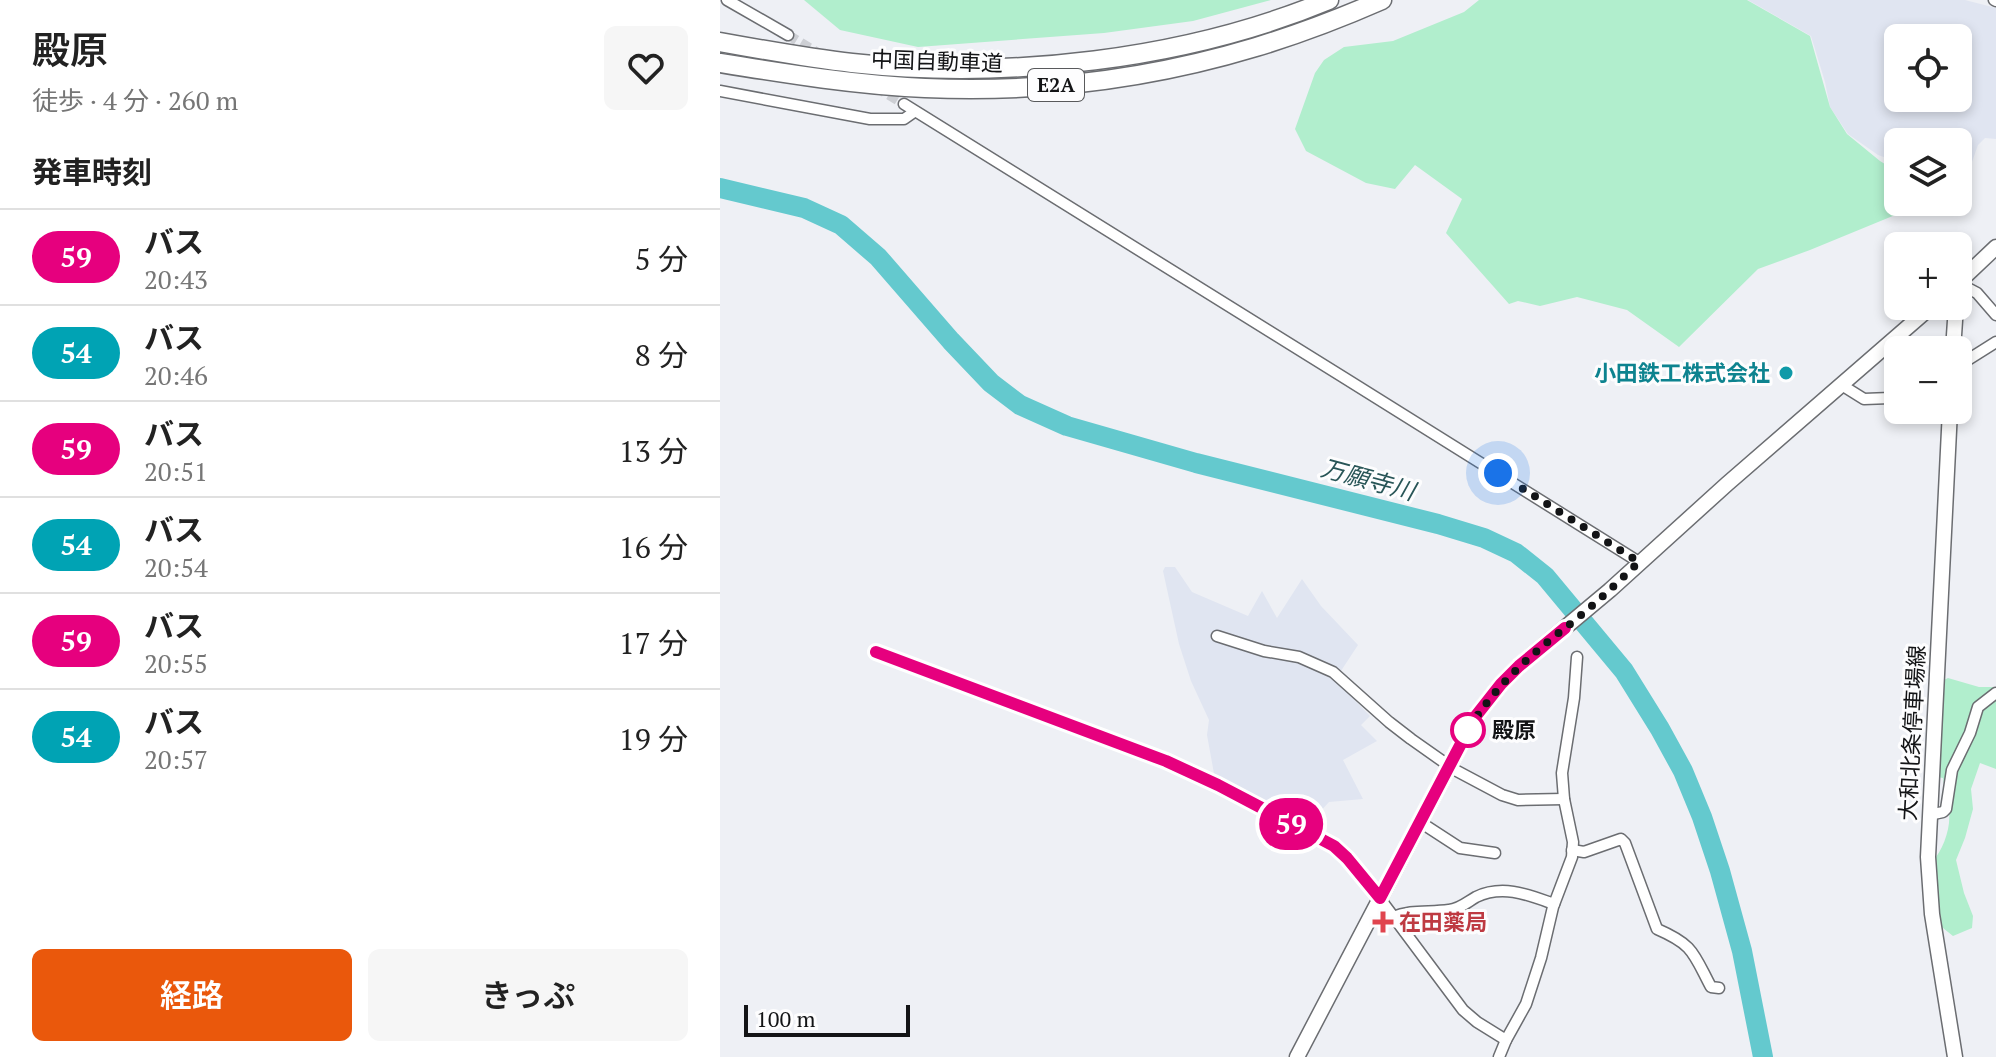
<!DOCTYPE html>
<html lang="ja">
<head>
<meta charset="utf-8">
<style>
  body { margin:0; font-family:"PT Serif","Noto Sans JP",serif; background:#f6f6f6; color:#222; height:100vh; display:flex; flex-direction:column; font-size:30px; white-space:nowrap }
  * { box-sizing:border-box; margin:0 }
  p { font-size:26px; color:#767676 }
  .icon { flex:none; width:44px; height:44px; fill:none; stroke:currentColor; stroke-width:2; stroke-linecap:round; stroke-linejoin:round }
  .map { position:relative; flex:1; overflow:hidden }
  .drawer { display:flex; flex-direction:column; background:#fff; width:720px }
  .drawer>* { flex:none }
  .badge { padding:0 16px; border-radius:26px; font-size:28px; line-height:52px }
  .tools { position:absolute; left:1164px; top:24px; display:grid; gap:16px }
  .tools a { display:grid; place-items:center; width:88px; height:88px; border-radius:12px; background:#fff; box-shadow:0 4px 12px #0003; font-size:40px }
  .scale { position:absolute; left:24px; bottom:20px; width:166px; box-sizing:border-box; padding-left:8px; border:4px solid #131416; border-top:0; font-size:22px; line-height:28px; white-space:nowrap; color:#131416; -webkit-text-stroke:6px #fdfdfe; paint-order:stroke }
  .you { position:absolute; width:40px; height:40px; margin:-20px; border:6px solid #fff; border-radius:50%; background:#1a73e8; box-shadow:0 0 0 12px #1a73e833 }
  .map>.badge { position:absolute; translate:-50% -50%; box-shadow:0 0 0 4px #fff }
  h2 { padding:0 32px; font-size:30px; line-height:72px }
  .round { display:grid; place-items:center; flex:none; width:84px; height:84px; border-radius:12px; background:#f6f6f6 }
  .head { display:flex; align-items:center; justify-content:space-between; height:136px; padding:0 32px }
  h1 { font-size:38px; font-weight:600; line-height:60px }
  .button { display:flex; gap:16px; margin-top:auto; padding:16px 32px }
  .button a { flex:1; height:92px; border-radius:12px; background:#ea580c; color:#fff; font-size:32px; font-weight:600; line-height:92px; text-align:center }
  .button a+a { background:#f6f6f6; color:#222 }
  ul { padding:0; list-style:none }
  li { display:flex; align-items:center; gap:24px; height:96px; padding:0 32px; border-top:2px solid #e0e0e0 }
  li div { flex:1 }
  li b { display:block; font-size:30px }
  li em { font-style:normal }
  li .badge { min-width:88px; font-weight:700; text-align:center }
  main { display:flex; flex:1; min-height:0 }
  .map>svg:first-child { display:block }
  .built { fill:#e0e5f1; fill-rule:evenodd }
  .green { fill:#b1eecd }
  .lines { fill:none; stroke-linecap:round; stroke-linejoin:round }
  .river { stroke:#64c9ce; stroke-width:20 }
  .street-tunnel { stroke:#cdcfd4; stroke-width:10; stroke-dasharray:10 5; stroke-linecap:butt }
  .street-casing { stroke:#6b6d71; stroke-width:13 }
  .secondary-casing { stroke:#6b6d71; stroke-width:17 }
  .highway-casing { stroke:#6b6d71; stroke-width:21 }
  .street { stroke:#fff; stroke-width:10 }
  .secondary { stroke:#fff; stroke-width:14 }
  .highway { stroke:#fff; stroke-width:18 }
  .line-casing { stroke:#fff; stroke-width:18 }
  .line { stroke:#e6007e; stroke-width:12 }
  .walk { stroke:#131416; stroke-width:8; stroke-dasharray:0 14.4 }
  .culture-dot { fill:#0f9aa8; stroke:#fdfdfe; stroke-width:3 }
  .stop-dot { fill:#fff; stroke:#e6007e; stroke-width:4 }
  .health-dot { fill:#e0444e; stroke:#fdfdfe; stroke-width:3 }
  .labels { text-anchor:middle; stroke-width:6; stroke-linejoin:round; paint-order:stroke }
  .shield { fill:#fdfdfe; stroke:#595a5c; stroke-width:2 }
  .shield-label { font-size:20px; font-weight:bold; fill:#131416 }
  .street-label { font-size:22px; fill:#131416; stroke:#fdfdfe }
  .culture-label { font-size:22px; font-weight:bold; fill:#0d838f; stroke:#fdfdfe; text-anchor:end }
  .stop-label { font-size:22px; font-weight:bold; fill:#131416; stroke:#fdfdfe; text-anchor:start }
  .health-label { font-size:22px; font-weight:bold; fill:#be3a42; stroke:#fdfdfe; text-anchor:start }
  .water-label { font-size:24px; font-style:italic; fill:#285557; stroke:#fdfdfe }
</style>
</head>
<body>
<main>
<section class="drawer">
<div class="head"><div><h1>殿原</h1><p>徒歩 · 4 分 · 260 m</p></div><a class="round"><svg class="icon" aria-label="heart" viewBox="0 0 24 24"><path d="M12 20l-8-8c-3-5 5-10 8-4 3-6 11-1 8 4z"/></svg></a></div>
<h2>発車時刻</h2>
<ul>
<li><span class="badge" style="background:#e6007e;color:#fff">59</span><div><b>バス</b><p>20:43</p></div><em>5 分</em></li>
<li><span class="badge" style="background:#00a3b4;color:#fff">54</span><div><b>バス</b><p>20:46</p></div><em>8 分</em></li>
<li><span class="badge" style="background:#e6007e;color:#fff">59</span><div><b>バス</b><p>20:51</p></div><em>13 分</em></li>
<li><span class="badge" style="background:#00a3b4;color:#fff">54</span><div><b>バス</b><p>20:54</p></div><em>16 分</em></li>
<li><span class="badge" style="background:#e6007e;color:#fff">59</span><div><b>バス</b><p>20:55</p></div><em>17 分</em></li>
<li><span class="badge" style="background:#00a3b4;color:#fff">54</span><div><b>バス</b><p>20:57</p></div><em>19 分</em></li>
</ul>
<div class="button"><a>経路</a><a>きっぷ</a></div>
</section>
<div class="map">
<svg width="1276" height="1057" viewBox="0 0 1276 1057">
  <rect width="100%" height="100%" fill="#eef0f5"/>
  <g class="built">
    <path d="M1028,0H1245L1276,8V139L1265,138L1258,145L1241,193L1238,196V142H1178V162L1158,155L1128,134L1110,107L1105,82L1091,36ZM1178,38H1238V98H1178Z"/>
    <path d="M445,567H455L472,592L528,616L542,591L557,618L582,579L601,606L638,645L615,680L650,716L641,725L657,741L623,760L643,799L609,802L587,826L495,779L487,735L489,720L471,681L459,644L443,571Z"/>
  </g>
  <g class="green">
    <path d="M84,0H551L473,21L384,33L198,47L120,30Z"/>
    <path d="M759,0H1027L1090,36L1110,107L1127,134L1160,161L1178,172V202H1188L1180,213L1090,250L1038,269L959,347L907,310L857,297L820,306L798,301L789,304L726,233L742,199L695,165L675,189L646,183L586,151L575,129L595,73L604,60L624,47L673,41L744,12Z"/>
    <path d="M1228,678L1259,687H1276V769L1260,763L1251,789L1253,809L1245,838L1236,860L1244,893L1253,916L1252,928L1233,936L1218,924L1212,862C1223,850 1231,828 1229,812C1228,800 1224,789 1223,778L1217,777L1222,681Z"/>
  </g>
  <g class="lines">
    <path class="river" d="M0,188L84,208L121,225L158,257L231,341L271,383L300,405L347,426L476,463L718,524L764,538L796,553L825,576L904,671L940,729L963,771L982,817L1000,871L1022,951L1043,1057"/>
    <g class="street-tunnel">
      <path d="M68,35L101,55"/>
      <path d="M156,87L184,104"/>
    </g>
    <g class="street-casing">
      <g id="street">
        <path d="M7,0L68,35"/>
        <path d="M1274,0L1276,1"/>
        <path d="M0,91L150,119H184L194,112"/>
        <path d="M184,104L623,377L919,562"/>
        <path d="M1238,283L1257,293L1276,315"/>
        <path d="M1238,366L1276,342"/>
        <path d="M1120,384L1144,399L1170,398L1178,395"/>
        <path d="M497,636L544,651L579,657L613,672L669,722L691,739L735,770L782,795L798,800L844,799"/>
        <path d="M156,652L446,761L498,785L614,846L627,858L649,884L743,1010L757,1022L786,1040"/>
        <path d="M1209,815L1223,812L1226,809L1232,770L1250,733L1258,707L1276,693"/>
        <path d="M700,822L740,848L775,853"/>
        <path d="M852,850L864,852L901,839L905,843L937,929C974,945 973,953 991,987L999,988"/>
        <path d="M673,917C691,909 710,913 729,910C740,909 747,902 756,897C783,884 809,895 834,904"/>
        <path d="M779,1057L786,1040L806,1004L821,958L833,907L852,857L853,842L844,799L842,773L854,698L857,657"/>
      </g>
    </g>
    <g class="secondary-casing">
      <g id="secondary">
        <path d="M1238,283L1276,247"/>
        <path d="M1233,350L1236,306"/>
        <path d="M1230,410L1208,857L1212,914L1235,1057"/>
        <path d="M577,1057L755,717L781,684L799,666L890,590L1007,484L1212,306"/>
      </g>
    </g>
    <g class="highway-casing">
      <g id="highway">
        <path d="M0,42C44,50 88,58 132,63C287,80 465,60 609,0"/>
        <path d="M0,63C68,74 137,85 205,88C316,93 430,79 536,47C579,34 621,18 662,0"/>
      </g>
    </g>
    <use href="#street" class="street"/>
    <use href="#secondary" class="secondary"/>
    <use href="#highway" class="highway"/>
  </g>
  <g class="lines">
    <g class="line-casing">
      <path id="line" d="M156,652L446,761L498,785L614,846L627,858L660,898L755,717L781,684L799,666L845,628"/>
    </g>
    <use href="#line" class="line"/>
    <path class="walk" d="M748,730L742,741C767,694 804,660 845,628C871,608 895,585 919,562L778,473"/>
  </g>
  <circle class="culture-dot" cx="1066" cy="373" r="8"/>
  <circle class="stop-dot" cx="748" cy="730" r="16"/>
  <path class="health-dot" d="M659 910h8v8h8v8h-8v8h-8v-8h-8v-8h8z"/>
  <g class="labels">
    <rect class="shield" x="308" y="69" width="56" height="32" rx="6"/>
    <g class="shield-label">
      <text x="336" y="92">E2A</text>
    </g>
    <g class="street-label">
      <text transform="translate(217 61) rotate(2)" y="8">中国自動車道</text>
      <text transform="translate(1192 733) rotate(-87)" y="8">大和北条停車場線</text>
    </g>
    <g class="culture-label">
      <text x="1050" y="381">小田鉄工株式会社</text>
    </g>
    <g class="stop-label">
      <text x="772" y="738">殿原</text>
    </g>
    <g class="health-label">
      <text x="679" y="930">在田薬局</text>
    </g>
    <g class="water-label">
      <text transform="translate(648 480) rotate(15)" y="8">万願寺川</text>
    </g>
  </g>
</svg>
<div class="tools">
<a><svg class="icon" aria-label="locate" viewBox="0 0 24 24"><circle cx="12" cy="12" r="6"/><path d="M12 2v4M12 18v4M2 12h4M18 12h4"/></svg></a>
<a><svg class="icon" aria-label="layers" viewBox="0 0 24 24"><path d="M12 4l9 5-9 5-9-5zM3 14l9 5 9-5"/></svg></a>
<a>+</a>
<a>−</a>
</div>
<div class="scale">100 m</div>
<div class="you" style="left:778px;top:473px"></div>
<b class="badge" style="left:571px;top:824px;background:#e6007e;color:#fff">59</b>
</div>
</main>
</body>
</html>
